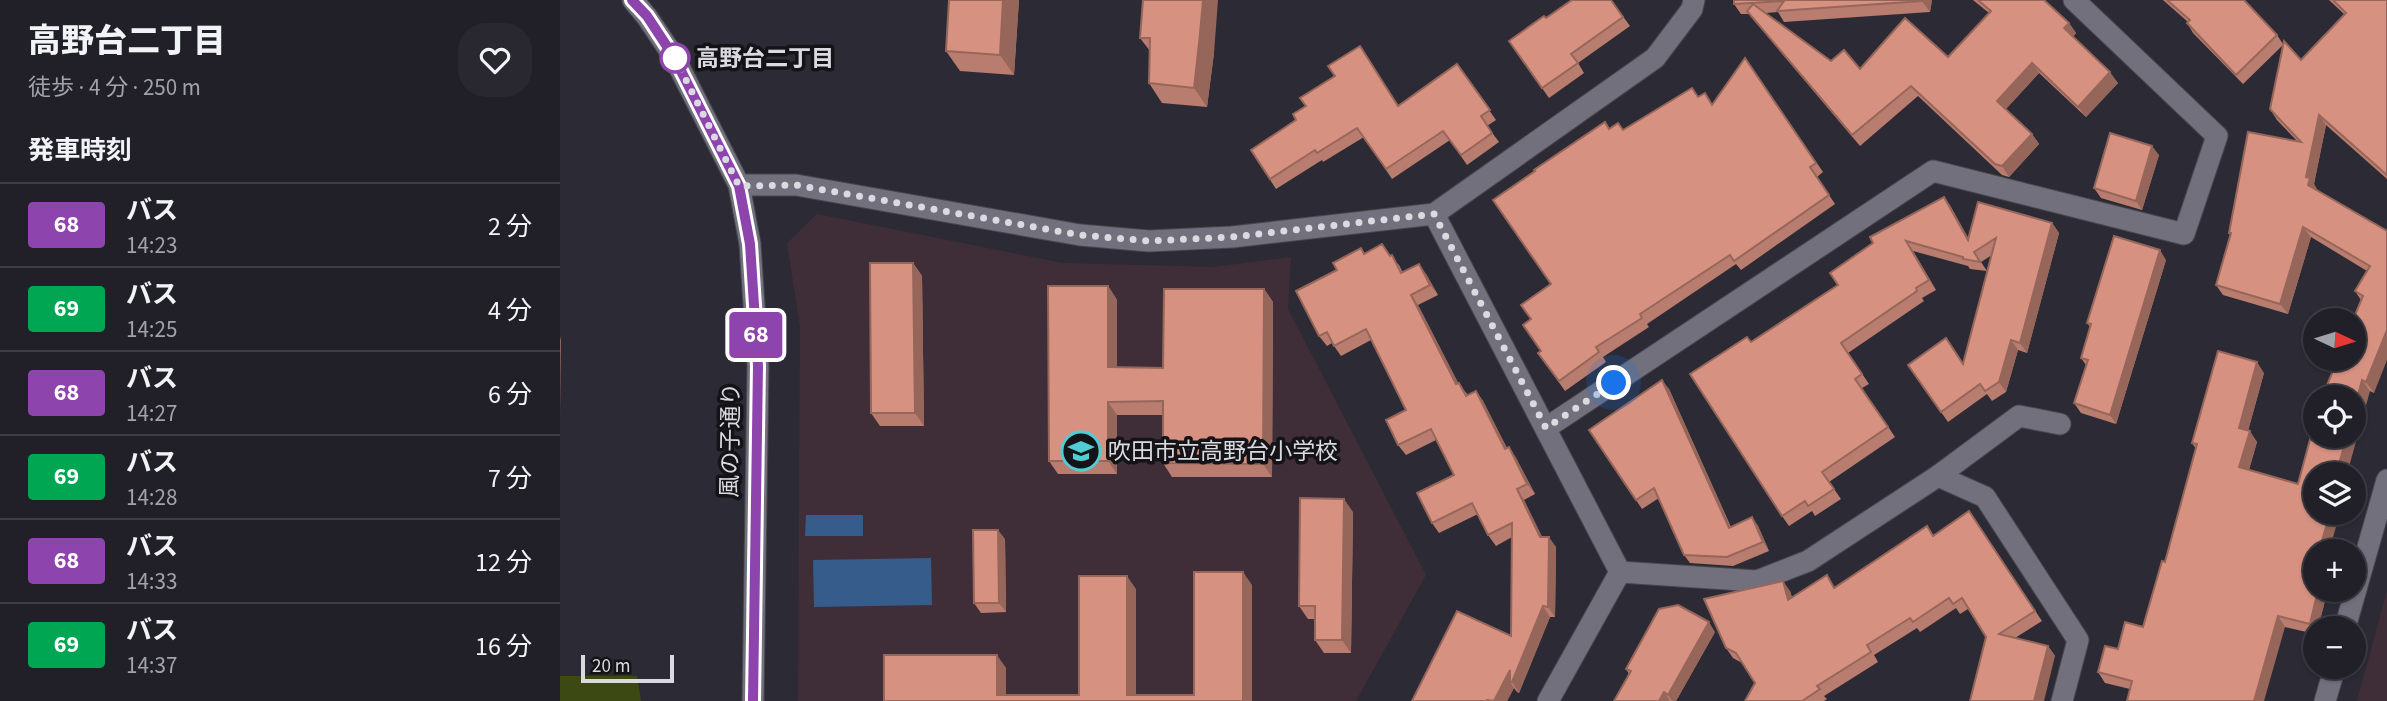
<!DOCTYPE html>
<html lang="ja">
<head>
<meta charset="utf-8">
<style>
  body { margin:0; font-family:"Source Sans 3","Noto Sans JP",sans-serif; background:#292830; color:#f1f3f6; height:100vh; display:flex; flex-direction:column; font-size:26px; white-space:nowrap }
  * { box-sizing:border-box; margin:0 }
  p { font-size:23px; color:#a2a3a8 }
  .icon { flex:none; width:38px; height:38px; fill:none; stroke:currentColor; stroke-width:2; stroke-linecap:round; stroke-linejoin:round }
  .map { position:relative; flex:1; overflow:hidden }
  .panel { display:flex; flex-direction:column; background:#212028; width:560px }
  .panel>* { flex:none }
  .badge { padding:0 14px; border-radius:5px; font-size:24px; line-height:46px }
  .needle { width:46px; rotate:94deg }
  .fabs { position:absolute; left:1743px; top:308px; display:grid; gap:14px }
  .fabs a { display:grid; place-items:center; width:63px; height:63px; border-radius:50%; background:#212028; box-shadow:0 2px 5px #0004,0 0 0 2px #3e3e45; font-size:35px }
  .scale { position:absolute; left:21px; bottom:18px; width:93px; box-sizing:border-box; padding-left:7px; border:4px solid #dadae0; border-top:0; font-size:19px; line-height:24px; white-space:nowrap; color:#dadae0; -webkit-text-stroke:5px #141418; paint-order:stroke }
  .you { position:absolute; width:35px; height:35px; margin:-18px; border:5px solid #fff; border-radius:50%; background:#1a73e8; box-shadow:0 0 0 10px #1a73e833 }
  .map>.badge { position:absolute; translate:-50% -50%; box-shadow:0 0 0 4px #fff }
  h2 { padding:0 28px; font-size:26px; line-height:63px }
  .round { display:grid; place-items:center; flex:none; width:74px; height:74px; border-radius:28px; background:#292830 }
  .headline { display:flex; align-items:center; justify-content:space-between; height:119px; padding:0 28px }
  h1 { font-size:33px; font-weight:800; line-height:52px }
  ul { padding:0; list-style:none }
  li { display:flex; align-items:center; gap:21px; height:84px; padding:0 28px; border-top:2px solid #3e3e45 }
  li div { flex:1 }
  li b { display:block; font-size:26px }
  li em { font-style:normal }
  li .badge { min-width:77px; font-weight:700; text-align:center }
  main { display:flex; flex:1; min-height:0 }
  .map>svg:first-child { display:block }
  .education { fill:#3f2e38 }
  .green { fill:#3d4912 }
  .water { fill:#355c8b }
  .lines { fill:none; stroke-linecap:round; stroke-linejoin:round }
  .street-casing { stroke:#48474f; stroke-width:23 }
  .secondary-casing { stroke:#48474f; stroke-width:23 }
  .street { stroke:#71707c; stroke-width:21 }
  .secondary { stroke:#71707c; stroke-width:21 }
  .wall { fill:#b97d6f }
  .shaded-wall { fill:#96665a }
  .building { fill:#d79181; stroke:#96665a; stroke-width:2 }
  .line-casing { stroke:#fff; stroke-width:16 }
  .line { stroke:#8e44ad; stroke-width:10 }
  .walk { stroke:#dadae0; stroke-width:7; stroke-dasharray:0 12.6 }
  .stop-dot { fill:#fff; stroke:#8e44ad; stroke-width:3.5 }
  .labels { text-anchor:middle; stroke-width:7; stroke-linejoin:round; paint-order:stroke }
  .stop-label { font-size:23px; font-weight:bold; fill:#dadae0; stroke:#141418; text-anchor:start }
  .street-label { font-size:23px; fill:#dadae0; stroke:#141418 }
  .poi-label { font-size:23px; fill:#dadae0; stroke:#141418; text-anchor:start }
</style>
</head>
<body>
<main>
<section class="panel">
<div class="headline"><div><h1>高野台二丁目</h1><p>徒歩 · 4 分 · 250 m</p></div><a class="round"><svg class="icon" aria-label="heart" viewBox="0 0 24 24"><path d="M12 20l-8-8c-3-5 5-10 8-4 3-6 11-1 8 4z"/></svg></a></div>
<h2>発車時刻</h2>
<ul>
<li><span class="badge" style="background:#8e44ad;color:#fff">68</span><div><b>バス</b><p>14:23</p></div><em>2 分</em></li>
<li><span class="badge" style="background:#00a651;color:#fff">69</span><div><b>バス</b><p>14:25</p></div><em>4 分</em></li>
<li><span class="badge" style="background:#8e44ad;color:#fff">68</span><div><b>バス</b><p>14:27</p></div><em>6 分</em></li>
<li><span class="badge" style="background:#00a651;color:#fff">69</span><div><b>バス</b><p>14:28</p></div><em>7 分</em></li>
<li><span class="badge" style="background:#8e44ad;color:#fff">68</span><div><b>バス</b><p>14:33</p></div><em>12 分</em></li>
<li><span class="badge" style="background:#00a651;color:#fff">69</span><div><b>バス</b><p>14:37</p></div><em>16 分</em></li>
</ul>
</section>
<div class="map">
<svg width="1827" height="701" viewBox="0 0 1827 701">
  <rect width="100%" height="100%" fill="#2c2b35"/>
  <g class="education">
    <path d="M257,214L503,263L654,267L731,257L728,309L866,575L796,701H238L240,327L227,243Z"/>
    <path d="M1827,591V701H1797Z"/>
  </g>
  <path class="green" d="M0,676H77L81,701H0Z"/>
  <g class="water">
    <path d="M246,515H303V536H245Z"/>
    <path d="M371,558L372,605L254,607L253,560Z"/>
  </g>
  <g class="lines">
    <g class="street-casing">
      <g id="street">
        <path d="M179,185H236L520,235L589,241L672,237L874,214L1095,58L1132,9L1134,0"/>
        <path d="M874,214L1060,572"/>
        <path d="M986,428L1373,171L1624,234L1657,136L1514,0"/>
        <path d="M1378,476L1425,497L1518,640L1502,701"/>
        <path d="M1060,572L1197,581L1248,561L1378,476L1459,416L1500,424"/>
        <path d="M988,701L1060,572"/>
      </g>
    </g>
    <g class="secondary-casing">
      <g id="secondary">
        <path d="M73,0L87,17L114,57L179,185L190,244L198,366L193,701"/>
        <path d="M1785,628L1827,480"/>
        <path d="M1765,701L1775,667"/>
      </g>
    </g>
    <use href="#street" class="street"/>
    <use href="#secondary" class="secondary"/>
  </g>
  <g class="wall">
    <path d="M459,0L454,75L400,71L386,51Z"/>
    <path d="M583,0L654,53L647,107L602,103L589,83L590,51L580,38Z"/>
    <path d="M1051,0L1070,26L1018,63L1024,73L989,98L949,41L986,18Z"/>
    <path d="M1174,0H1372L1370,12L1224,22L1218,12L1206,13L1271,61L1300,69L1388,57L1429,13L1413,0H1484L1509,23L1516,33L1513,37L1558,83L1526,117L1479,73L1446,109L1472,134L1479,144L1449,177L1442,175L1358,96L1300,146L1189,14H1181L1174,4Z"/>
    <path d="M1603,0H1684L1717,35L1723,44L1741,60L1784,14L1769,0H1827V179L1766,125L1754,184L1757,190L1827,231L1814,393L1810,391L1755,474V590H1761L1766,597L1758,628H1755V634L1725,627L1570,689L1545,683L1538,672L1558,649L1583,627L1605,562L1636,449L1632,443L1704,373L1688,431L1697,442L1689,470L1738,484L1801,300L1795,291L1807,271L1751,237L1728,314L1663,295L1656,285L1670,235L1669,233L1738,142L1717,120L1710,109L1723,45L1683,84L1633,33L1627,23L1628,22Z"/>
    <path d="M1185,58L1263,172L1257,177L1275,204L1181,270L1176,264L1087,324L1089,327L1043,357L1046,362L1005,391L978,353L981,351L971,319L991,284L1049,129L1063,130L1132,88L1138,97L1153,105Z"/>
    <path d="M897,64L936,120L927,126L939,142L907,165L890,140L832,179L804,137L763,162L762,160L716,189L691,150L736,120L746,106H838Z"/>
    <path d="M1599,155L1582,210L1541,198L1534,188Z"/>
    <path d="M1384,197L1391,207L1408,239L1492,223L1499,233L1467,353L1458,350L1446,392L1432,401L1427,394L1388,422L1348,365L1393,348L1403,363L1432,255L1421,262L1427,271L1410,269L1408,266L1353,251L1376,290L1362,298L1364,301L1288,353L1309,384L1302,388L1335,437L1269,482L1281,499L1255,516L1252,511L1229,526L1222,516L1191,342L1278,285Z"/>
    <path d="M804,253L830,256L839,265L843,273L866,274L878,295L858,305L898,383L908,395L916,391L923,401L947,448L949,447L956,458L975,494L964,500L982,537L996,547L995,617H990L959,693L957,692L954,688L947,701H852L951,636L952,537L936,546L928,535L918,514L879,533L872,523L894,475L876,440L846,455L838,445L846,410L811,340L781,356L772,343L767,346L759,336L777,270Z"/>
    <path d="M1606,260L1556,424L1521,413L1514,403L1526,365L1521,358L1530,327L1527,323Z"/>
    <path d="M353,263L362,276L364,426H320L311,413Z"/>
    <path d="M548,286L557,300V367L603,368L704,289L713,302L712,477H612L603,463V415H557V474H498L489,461Z"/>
    <path d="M1109,389L1171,527L1192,517L1198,526L1209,551L1173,566L1130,563L1124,555L1099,498L1082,509L1029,430Z"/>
    <path d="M1409,511L1482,621L1455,638L1488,646L1495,656L1426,637L1408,609L1400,614L1396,608L1360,632L1357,628L1314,655L1318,662L1264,696L1267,699L1264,701H1185L1195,683L1182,663L1173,658L1166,648L1230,591L1232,597L1275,587L1373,536Z"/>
    <path d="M793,512L791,653H764L755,640V619H748L739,606Z"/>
    <path d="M445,539L446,612L421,613L414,603Z"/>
    <path d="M1155,632L1116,701H1054L1069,674L1066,669Z"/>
  </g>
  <g class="shaded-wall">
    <path d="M443,0H459L454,75L440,55Z"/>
    <path d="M643,0H658L654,53L647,107L634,88Z"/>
    <path d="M1363,0H1372L1370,12L1362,1Z"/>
    <path d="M1509,23L1516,33L1511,39L1504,28Z"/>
    <path d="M1472,63L1479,73L1444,111L1437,101Z"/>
    <path d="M1550,72L1558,83L1526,117L1518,107Z"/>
    <path d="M1759,115L1766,125L1754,184L1757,189L1756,196L1748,185L1746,177Z"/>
    <path d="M1472,134L1479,144L1449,177L1442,166Z"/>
    <path d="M1592,146L1599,155L1582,210L1576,201Z"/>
    <path d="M1384,197L1391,207L1415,250L1408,240Z"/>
    <path d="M1492,223L1499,233L1467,353L1460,343Z"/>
    <path d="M1743,227L1751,237L1728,314L1720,304Z"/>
    <path d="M1346,241L1353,251L1376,290L1369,280Z"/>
    <path d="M1600,250L1606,260L1556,424L1550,415Z"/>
    <path d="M353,263L362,276L364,426L355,413Z"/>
    <path d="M859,264L866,274L878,295L870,285Z"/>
    <path d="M548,286L557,300V380L548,367Z"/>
    <path d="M704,289L713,302L712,477L703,464Z"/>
    <path d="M851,295L858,305L904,394L896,384Z"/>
    <path d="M1827,330V360L1814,393L1806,382Z"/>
    <path d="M0,336L1,341L0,414Z"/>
    <path d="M1451,340L1458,350L1446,392L1439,382Z"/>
    <path d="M1697,362L1704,373L1686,438L1679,428Z"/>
    <path d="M1102,380L1109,389L1175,537L1169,528Z"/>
    <path d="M1802,380L1810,391L1787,474H1776L1787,436H1794V411Z"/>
    <path d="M916,391L923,401L952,459L945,449Z"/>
    <path d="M548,402L557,415V474L548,461Z"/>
    <path d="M1690,431L1697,442L1686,478L1679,467Z"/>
    <path d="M949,447L956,458L975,494L967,484Z"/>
    <path d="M957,489L964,500L987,547L980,537Z"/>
    <path d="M784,499L793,512L791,653L782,640Z"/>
    <path d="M1770,513H1780L1769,551H1759Z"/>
    <path d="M1192,517L1198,526L1209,551L1203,542Z"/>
    <path d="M438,530L445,539L446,612L439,603Z"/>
    <path d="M989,537L996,547L995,617L988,607Z"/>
    <path d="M1755,564V590H1761L1766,597L1758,628H1755V632L1750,624V584Z"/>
    <path d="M683,572L692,585V701H683Z"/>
    <path d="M567,576L576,589V701L567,695Z"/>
    <path d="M1223,581L1230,591L1235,610L1228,600Z"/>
    <path d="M983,606L990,617L959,693L952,682H950L954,688L947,701H934Z"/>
    <path d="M1718,616L1725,627L1704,701H1694Z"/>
    <path d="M1149,622L1155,632L1116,701H1112L1108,695Z"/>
    <path d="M1488,646L1495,656L1484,701H1474Z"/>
    <path d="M437,655L446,668V701L437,695Z"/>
    <path d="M1104,692L1110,701H1099Z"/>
  </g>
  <g class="building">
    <path d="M389,0H443L440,55L386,51Z"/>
    <path d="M583,0H643L640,34L634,88L589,83L590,38H580Z"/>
    <path d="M1012,0H1051L1063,17L1011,54L1018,63L982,88L949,41L984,16L986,18Z"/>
    <path d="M1174,0H1363L1362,1L1217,11L1224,1L1174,4Z"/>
    <path d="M1418,0H1484L1509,23L1504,28L1550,72L1518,107L1472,63L1437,101L1472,134L1442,166L1435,164L1351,86L1292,135L1187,11L1193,4L1271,61L1284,50L1300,69L1345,18L1388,57L1431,11Z"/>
    <path d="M1607,0H1684L1717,35L1676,75L1627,23L1630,20Z"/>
    <path d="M1773,0H1827V175L1759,115L1746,177L1750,178L1748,185L1827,231V330L1806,382L1802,380L1794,411V397H1762L1778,359H1794L1793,320L1803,296L1795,291L1810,266L1743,227L1720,304L1656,285L1671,233H1669L1688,132L1741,142L1710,109L1724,41L1741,60L1786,13Z"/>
    <path d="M800,46L838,106L897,64L930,110L921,116L932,133L901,155L883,131L826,169L797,128L757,153L755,150L710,179L691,150L736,120L733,114L746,106L740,98L775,76L768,66Z"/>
    <path d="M1185,58L1256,163L1250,167L1269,195L1174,261L1170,255L1080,314L1082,318L1036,347L1039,352L999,381L978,353L981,351L963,325L971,319L961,305L991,284L933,200L975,171L974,170L1045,122L1049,129L1058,123L1063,130L1132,88L1138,97L1145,93L1152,105Z"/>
    <path d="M1550,133L1592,146L1576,201L1534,188Z"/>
    <path d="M1384,197L1408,240L1418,202L1492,223L1460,343L1451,340L1439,382L1425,391L1420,384L1381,412L1348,365L1386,338L1403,364L1436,238L1414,252L1420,262L1403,259V257L1346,241L1369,280L1356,288L1357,291L1281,343L1302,374L1295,379L1328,427L1262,472L1274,489L1248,506L1245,501L1222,516L1130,374L1187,337L1191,342L1278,285L1270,273L1313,243L1310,237Z"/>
    <path d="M1554,236L1600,250L1550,415L1514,403L1528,360L1521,358L1531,324L1527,323Z"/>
    <path d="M822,244L830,256L832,255L841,273L859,264L870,285L851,295L896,384L899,383L906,396L916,391L945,449L949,447L967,484L957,489L980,537H989L988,607L983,606L952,682H950V670L934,701L927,700L926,701H852L897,611L951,636L952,523L928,535L912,503L872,523L857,493L894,475L871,429L838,445L826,420L846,410L806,329L774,346L767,332L759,336L736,291L777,270L773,263L801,248L804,254Z"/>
    <path d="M310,263H353L355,413H311Z"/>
    <path d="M488,286H548V367L603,368L604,289H704L703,464L603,463V401L548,402V461H489Z"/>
    <path d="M1658,351L1697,362L1679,428L1690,431L1679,467L1738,484L1755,421V436H1787L1776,474H1755V513H1770L1759,551H1755V564L1750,584L1755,585V590H1758L1750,624L1718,616L1694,701H1567L1572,681L1538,672L1545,646L1558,649L1565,622L1583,627L1602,561L1605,562L1637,444L1632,443Z"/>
    <path d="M1102,380L1169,528L1192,517L1203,542L1167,557L1124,555L1094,488L1076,500L1029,430Z"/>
    <path d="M740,498L784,499L782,640H755V606H739Z"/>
    <path d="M1409,511L1475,611L1439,634L1488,646L1474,701H1410L1426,637L1402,598L1393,604L1389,598L1353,622L1350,618L1307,645L1311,652L1257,686L1260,689L1242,701H1185L1195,683L1176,653L1166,648L1144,599L1223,581L1228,600L1267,575L1274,588L1367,526L1373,536Z"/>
    <path d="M413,530H438L439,603H414Z"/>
    <path d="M634,572H683V701H324V655H437V695H519V576H567V695H634Z"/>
    <path d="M1118,605L1149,622L1108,695L1104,692L1099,701H1054L1071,671L1066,669L1099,609Z"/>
  </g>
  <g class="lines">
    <g class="line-casing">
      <path id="line" d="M72,0L87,16L114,57L179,186L190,244L198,366L193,701"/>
    </g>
    <use href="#line" class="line"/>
    <path class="walk" d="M115,58L179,186L236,185L520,235L589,241L672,237L874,214L986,428L1054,383"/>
  </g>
  <defs>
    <g id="school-ring" transform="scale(2.0125)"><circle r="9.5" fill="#141418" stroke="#51ccd3" stroke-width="1.5"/><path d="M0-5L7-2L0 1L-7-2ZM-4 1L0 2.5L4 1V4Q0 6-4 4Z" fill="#51ccd3"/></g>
  </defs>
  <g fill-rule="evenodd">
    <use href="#school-ring" x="521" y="451"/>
  </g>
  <circle class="stop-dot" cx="115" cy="58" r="14"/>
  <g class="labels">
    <g class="stop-label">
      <text x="136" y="66">高野台二丁目</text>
    </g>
    <g class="street-label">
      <text transform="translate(170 440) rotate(-89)" y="8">風の子通り</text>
    </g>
    <g class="poi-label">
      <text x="548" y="459">吹田市立高野台小学校</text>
    </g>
  </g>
</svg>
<div class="fabs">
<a><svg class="needle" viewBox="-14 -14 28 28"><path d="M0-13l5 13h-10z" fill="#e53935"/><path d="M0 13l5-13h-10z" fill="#a2a3a8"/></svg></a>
<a><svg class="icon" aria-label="locate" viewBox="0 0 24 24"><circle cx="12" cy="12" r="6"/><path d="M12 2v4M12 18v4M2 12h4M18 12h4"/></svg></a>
<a><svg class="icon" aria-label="layers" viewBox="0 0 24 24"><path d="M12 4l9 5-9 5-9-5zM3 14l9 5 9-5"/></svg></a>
<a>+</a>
<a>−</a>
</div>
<div class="scale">20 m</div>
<div class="you" style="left:1054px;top:383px"></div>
<b class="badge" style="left:196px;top:335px;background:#8e44ad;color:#fff">68</b>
</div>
</main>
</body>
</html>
